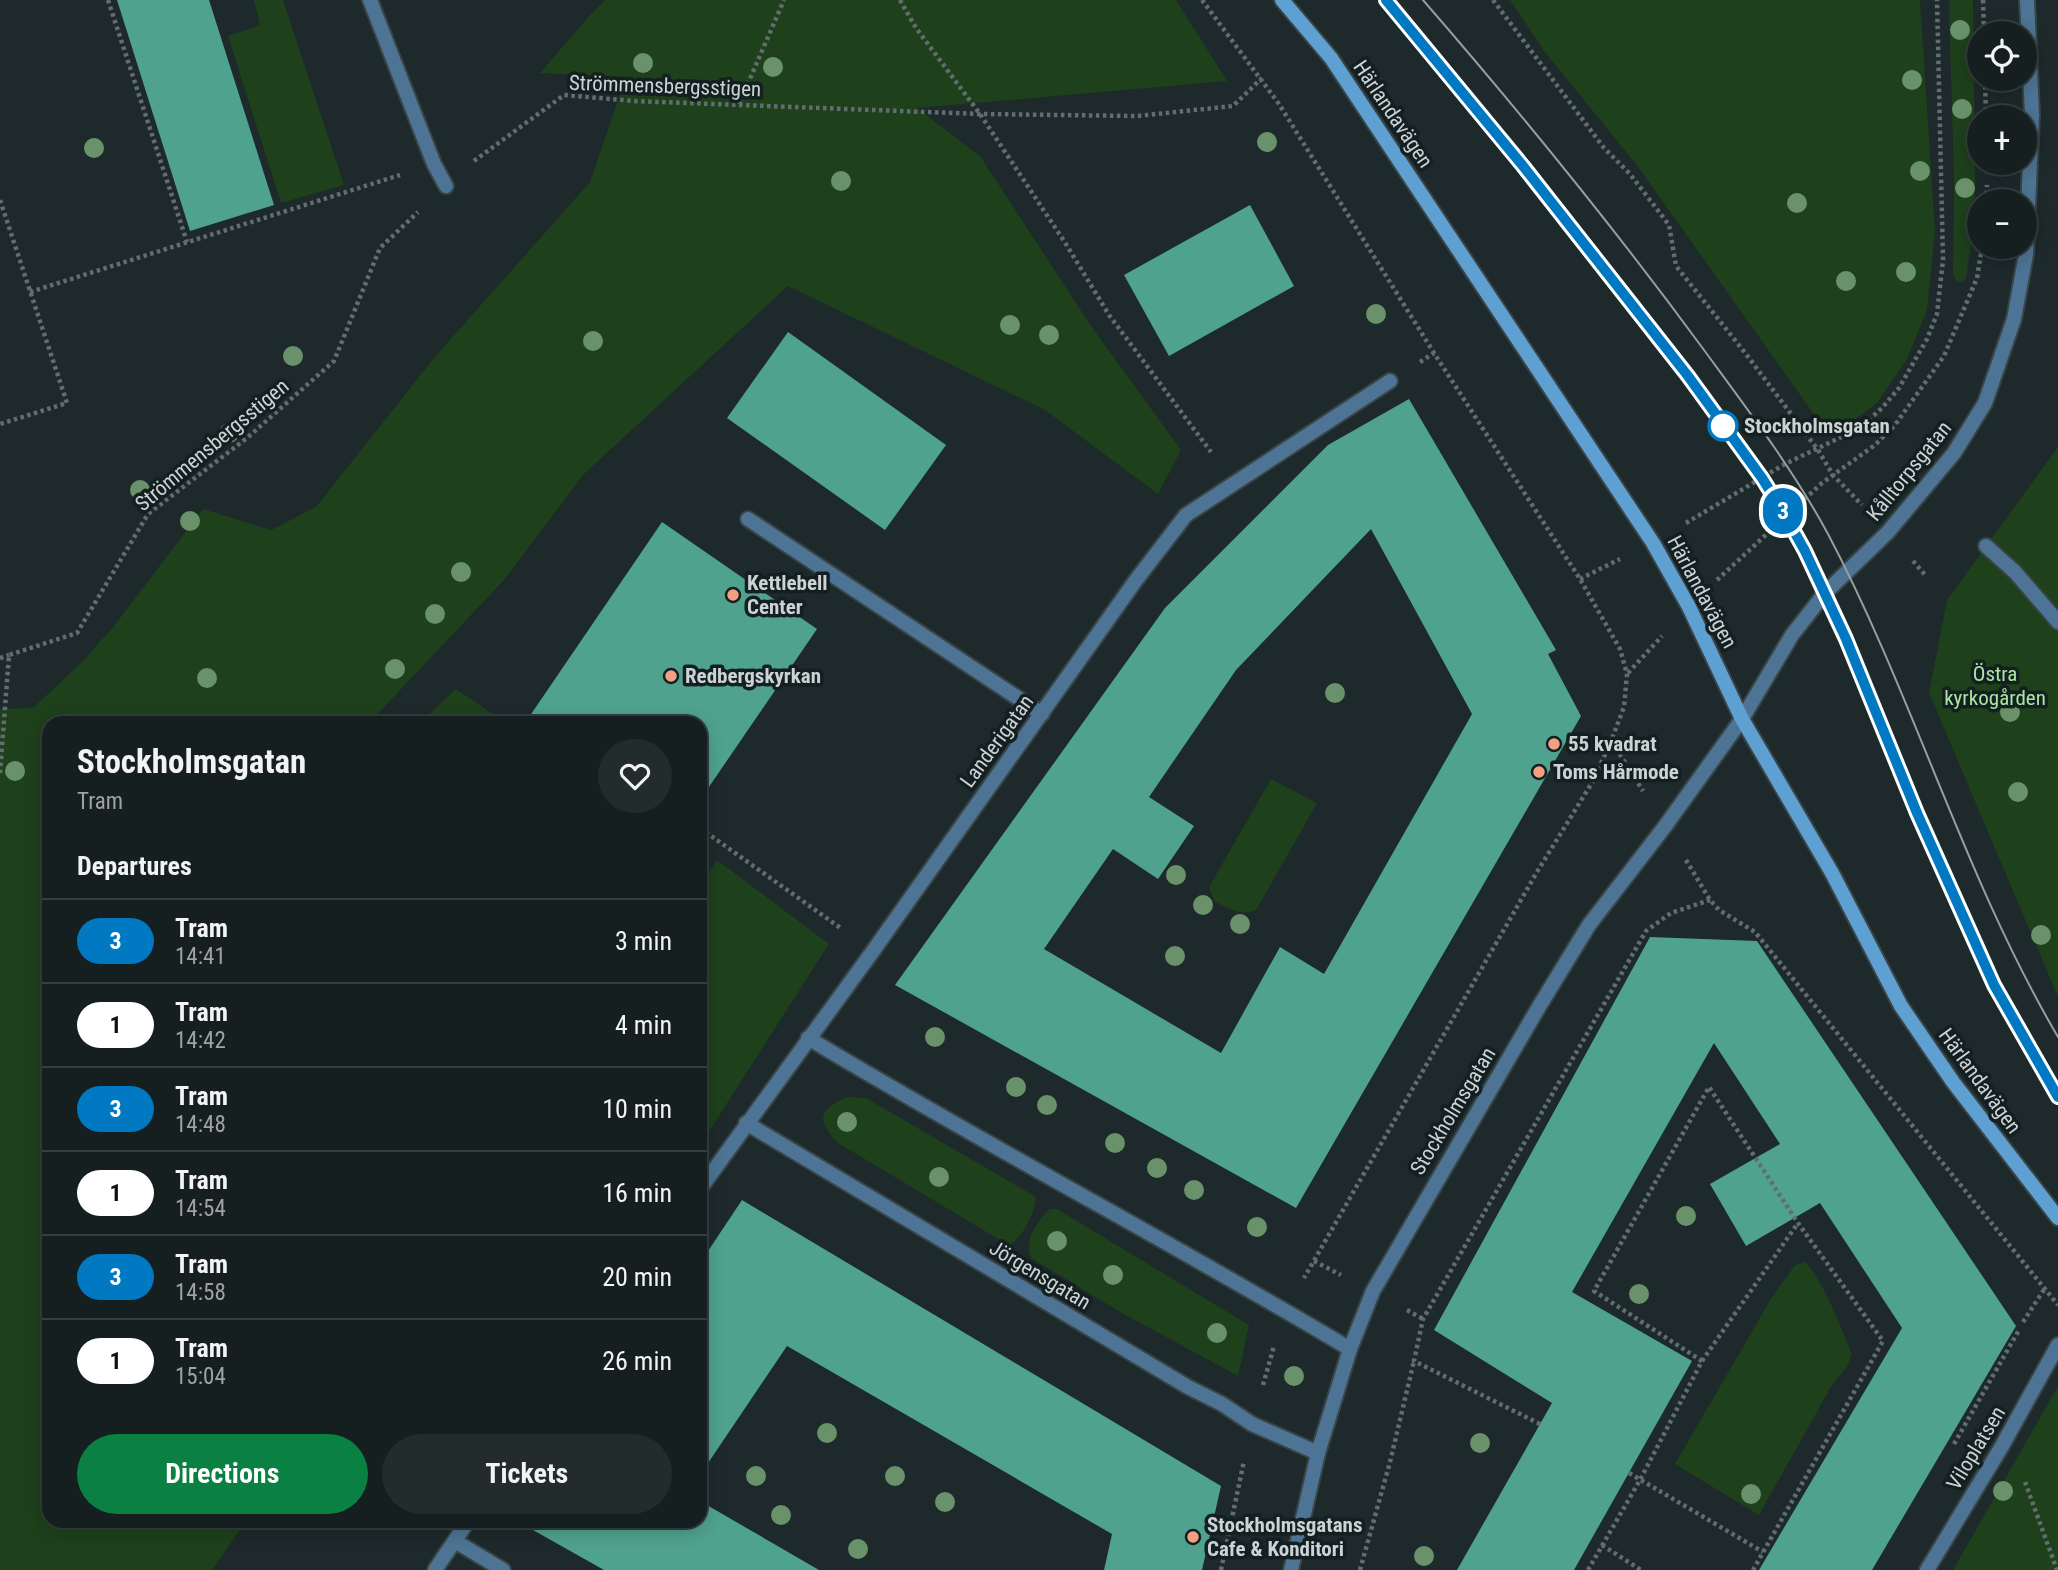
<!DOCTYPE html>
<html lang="en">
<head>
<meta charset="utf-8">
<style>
  body { margin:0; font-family:"Roboto Condensed",sans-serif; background:#232c2d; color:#f1f3f6; height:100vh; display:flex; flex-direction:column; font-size:26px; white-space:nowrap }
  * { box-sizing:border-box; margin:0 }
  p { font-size:23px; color:#9ea2a5 }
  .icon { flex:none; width:38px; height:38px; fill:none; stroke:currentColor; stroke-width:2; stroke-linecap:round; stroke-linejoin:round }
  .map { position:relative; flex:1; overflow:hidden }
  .panel { position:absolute; left:42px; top:716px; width:665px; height:812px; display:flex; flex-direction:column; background:#161f20; border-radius:21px; box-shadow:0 4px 18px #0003,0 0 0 2px #353d3e }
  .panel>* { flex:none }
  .badge { padding:0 14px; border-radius:23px; font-size:24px; line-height:46px }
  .controls { position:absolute; left:1967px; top:21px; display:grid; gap:14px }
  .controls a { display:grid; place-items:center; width:70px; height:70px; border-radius:50%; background:#161f20; box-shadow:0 4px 18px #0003,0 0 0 2px #353d3e; font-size:35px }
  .map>.badge { position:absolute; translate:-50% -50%; box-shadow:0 0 0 4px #fff }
  h2 { padding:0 35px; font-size:26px; line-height:63px }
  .round { display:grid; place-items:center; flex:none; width:74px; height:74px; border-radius:37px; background:#232c2d }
  .summary { display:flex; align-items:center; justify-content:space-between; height:119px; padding:0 35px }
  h1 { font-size:33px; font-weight:700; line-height:52px }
  .primary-button { display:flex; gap:14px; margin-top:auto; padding:14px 35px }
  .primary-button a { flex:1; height:80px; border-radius:42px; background:#0b8043; color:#fff; font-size:28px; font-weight:700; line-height:80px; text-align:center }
  .primary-button a+a { background:#232c2d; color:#f1f3f6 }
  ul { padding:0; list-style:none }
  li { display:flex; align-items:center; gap:21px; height:84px; padding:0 35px; border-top:2px solid #353d3e }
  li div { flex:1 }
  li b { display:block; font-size:26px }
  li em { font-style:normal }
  li .badge { min-width:77px; font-weight:700; text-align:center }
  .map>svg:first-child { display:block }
  .green { fill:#1e401b }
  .building { fill:#4fa28e; fill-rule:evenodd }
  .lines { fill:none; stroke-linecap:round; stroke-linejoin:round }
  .lane-casing { stroke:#394446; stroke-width:18 }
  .street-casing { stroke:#394446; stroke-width:18 }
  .secondary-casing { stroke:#394446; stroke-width:18 }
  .path { stroke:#636d6f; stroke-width:4.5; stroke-dasharray:3.5 3.5; stroke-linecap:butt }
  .lane { stroke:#4d7494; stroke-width:14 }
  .street { stroke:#4d7494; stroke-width:14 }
  .secondary { stroke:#5fa0d2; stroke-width:14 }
  .tram { stroke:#969ea0; stroke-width:2 }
  .tree { fill:#69926b }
  .line-casing { stroke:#fff; stroke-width:16 }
  .line { stroke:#0079c2; stroke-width:10 }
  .stop-dot { fill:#fff; stroke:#0079c2; stroke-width:3.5 }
  .poi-dot { fill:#f3a082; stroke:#141f21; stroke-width:2.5 }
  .labels { text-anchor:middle; stroke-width:7; stroke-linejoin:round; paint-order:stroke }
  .street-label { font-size:21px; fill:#ccd3d4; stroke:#141f21 }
  .stop-label { font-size:21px; font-weight:bold; fill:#ccd3d4; stroke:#141f21; text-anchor:start }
  .poi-label { font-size:21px; font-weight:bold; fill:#ccd3d4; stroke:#141f21; text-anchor:start }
  .park-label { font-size:21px; fill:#a7e79f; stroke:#141f21 }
</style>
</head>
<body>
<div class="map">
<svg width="2058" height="1570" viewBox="0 0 2058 1570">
  <rect width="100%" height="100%" fill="#1d292b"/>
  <g class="green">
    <path d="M254,0H283L344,185L281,203L228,36L260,25Z"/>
    <path d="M605,0H1176L1227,81L917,108L980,156L1091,326L1181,450L1158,494L1045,410L788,286L584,474L504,580L369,723H49V1521H246L212,1570H0V709L33,708L82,662L114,626L203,509L271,530L316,507L434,358L590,182L626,77L540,73L591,14Z"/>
    <path d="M1510,0H1920L1935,231L1927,310L1907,359L1877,403L1850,423L1831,427L1818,420L1636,164L1544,51Z"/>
    <path d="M1949,0H1973L1975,183L1974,223L1966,278L1962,282H1957L1953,275L1954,183Z"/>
    <path d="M2058,447V997L1929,693L1947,600Z"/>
    <path d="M456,689L499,718L495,723H420Z"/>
    <path d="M1271,779L1317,803L1256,910C1240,917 1229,908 1214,901L1209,887Z"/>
    <path d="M717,860L829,944L706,1136L700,1132V885Z"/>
    <path d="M847,1097L866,1098L1036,1197C1034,1216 1024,1233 1010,1246L838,1143C816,1120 818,1110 847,1097Z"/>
    <path d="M1050,1209H1057L1249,1325L1238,1376L1122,1313L1031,1258C1023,1240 1037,1222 1050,1209Z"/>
    <path d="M1806,1262C1827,1289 1839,1323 1852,1354L1847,1367L1832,1385L1759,1515L1675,1464L1772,1297L1795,1265Z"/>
    <path d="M2058,1386V1570H1953Z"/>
  </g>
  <g class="building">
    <path d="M117,0H209L274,205L190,231Z"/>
    <path d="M1250,205L1294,286L1169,356L1124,275Z"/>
    <path d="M788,332L946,445L885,530L727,418Z"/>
    <path d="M1409,399L1556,650L1548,654L1581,716L1296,1208L895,985L1165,608L1328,445ZM1371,529L1472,714L1324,974L1280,947L1221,1053L1044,949L1113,849L1158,879L1194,826L1149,797L1236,670Z"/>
    <path d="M662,522L817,629L700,800V723H525Z"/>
    <path d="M1650,937L1757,941L2016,1326L1872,1570H1759L1902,1328L1820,1203L1746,1246L1710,1184L1780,1144L1714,1043L1572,1292L1692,1361L1574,1570H1457L1552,1403L1434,1330Z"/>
    <path d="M742,1200L1221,1486L1202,1570H1104L1112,1534L787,1346L700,1475V1263Z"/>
    <path d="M700,1501L819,1570H604L517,1521H700Z"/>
  </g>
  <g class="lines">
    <g class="lane-casing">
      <g id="lane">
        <path d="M748,519L1042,714"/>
        <path d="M1986,546L2015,572L2058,622"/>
      </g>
    </g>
    <g class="street-casing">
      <g id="street">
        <path d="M370,0L434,164L446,186"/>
        <path d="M808,1038C987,1146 1171,1242 1350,1349"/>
        <path d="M746,1123L1188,1387L1222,1404L1252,1424L1318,1453"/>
        <path d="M700,1189L873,951L1136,580L1186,515L1390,381"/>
        <path d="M455,1541L503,1570"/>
        <path d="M435,1570L468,1521"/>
        <path d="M1291,1570L1318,1453L1350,1349L1373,1291L1540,1005L1589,925L1666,825L1742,719L1792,635L1825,593L1888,532L1954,453L1985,403L2014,319L2026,254L2032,115L2027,0"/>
        <path d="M1927,1570L2002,1446L2058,1345"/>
      </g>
    </g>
    <g class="secondary-casing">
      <path id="secondary" d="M1282,0L1331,58L1653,543L1689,607L1742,719L1832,873L1901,1006L1953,1082L2058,1218"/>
    </g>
    <g class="path">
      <path d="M108,0L187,242"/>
      <path d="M900,0L916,28L980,114L1066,244L1109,315L1211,452"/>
      <path d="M1202,0L1279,104L1434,353L1580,579L1620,649L1627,674L1624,707L1611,741L1593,781L1537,872L1304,1278"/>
      <path d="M1493,0L1604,148L1630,174L1669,225L1676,266L1746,354L1818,450L1833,475L1862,505"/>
      <path d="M1983,0L1984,33"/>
      <path d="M1985,79L1986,117"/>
      <path d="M739,104L784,0"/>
      <path d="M474,161L564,95L634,101L980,114L1137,116L1233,106L1262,78"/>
      <path d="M1987,163L1988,176"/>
      <path d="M0,200L67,403L0,424"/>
      <path d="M1986,201L1987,185"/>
      <path d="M30,292L400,175"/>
      <path d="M1420,362L1434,353"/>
      <path d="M1686,523L1785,464L1860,428L1882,408L1899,388L1927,339L1937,314L1943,260L1937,0"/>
      <path d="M1913,561L1926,576"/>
      <path d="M1580,579L1620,559"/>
      <path d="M1717,580L1822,483L1875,445L1895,425L1944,356L1977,278L1982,247"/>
      <path d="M0,658L9,655"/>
      <path d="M1628,673L1662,636"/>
      <path d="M1612,742L1643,791"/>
      <path d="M0,773L9,655L77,633L148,514L247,438L334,361L380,248L418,212"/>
      <path d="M700,828L842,929"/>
      <path d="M1686,860L1710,900L1719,910L1755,932L2058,1305"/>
      <path d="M1314,1261L1341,1275"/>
      <path d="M1407,1310L1423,1319"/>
      <path d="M2023,1322L2045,1288"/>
      <path d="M1702,1361L1798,1223"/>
      <path d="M1263,1385L1274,1346"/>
      <path d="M1540,1424L1414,1361L1423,1319L1646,931L1671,913L1710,900"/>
      <path d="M1954,1444L2019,1330"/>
      <path d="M1629,1473L1763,1552"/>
      <path d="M2025,1482L2057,1570"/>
      <path d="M1602,1545L1641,1570"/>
      <path d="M1221,1570L1244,1461"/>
      <path d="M1360,1570L1390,1462L1414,1361"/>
      <path d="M1588,1570L1640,1480L1702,1361L1594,1291L1709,1087L1798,1223L1883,1341L1753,1570"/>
    </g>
    <use href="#lane" class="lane"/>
    <use href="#street" class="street"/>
    <use href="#secondary" class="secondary"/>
    <g class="tram">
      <path d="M1386,0L1523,166L1688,376L1762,478L1785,515L1805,551L1846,639L1917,813L1994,985L2058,1097"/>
      <path d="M1423,0C1521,113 1616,230 1704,350C1748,410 1793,469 1828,534C1914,697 1964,877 2058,1037"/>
    </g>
  </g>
  <g class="tree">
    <circle cx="1960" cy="30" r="10"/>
    <circle cx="643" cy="63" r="10"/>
    <circle cx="773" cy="67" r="10"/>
    <circle cx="1912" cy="80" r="10"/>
    <circle cx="1962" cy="109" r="10"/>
    <circle cx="1267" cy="142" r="10"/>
    <circle cx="94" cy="148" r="10"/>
    <circle cx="1920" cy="171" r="10"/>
    <circle cx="841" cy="181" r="10"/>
    <circle cx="1965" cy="188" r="10"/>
    <circle cx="1797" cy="203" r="10"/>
    <circle cx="1906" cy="272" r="10"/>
    <circle cx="1846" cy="281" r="10"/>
    <circle cx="1376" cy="314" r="10"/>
    <circle cx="1010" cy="325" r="10"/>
    <circle cx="1049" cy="335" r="10"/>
    <circle cx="593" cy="341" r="10"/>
    <circle cx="293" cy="356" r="10"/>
    <circle cx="229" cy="433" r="10"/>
    <circle cx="140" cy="490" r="10"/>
    <circle cx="190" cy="521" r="10"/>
    <circle cx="461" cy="572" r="10"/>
    <circle cx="435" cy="614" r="10"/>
    <circle cx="395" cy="669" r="10"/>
    <circle cx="207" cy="678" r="10"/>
    <circle cx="1335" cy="693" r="10"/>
    <circle cx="2010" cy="712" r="10"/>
    <circle cx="15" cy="771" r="10"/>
    <circle cx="2018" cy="792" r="10"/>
    <circle cx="1176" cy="875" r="10"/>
    <circle cx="1203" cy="905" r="10"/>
    <circle cx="1240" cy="924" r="10"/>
    <circle cx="2041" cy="935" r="10"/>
    <circle cx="1175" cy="956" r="10"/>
    <circle cx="935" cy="1037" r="10"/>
    <circle cx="1016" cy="1087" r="10"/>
    <circle cx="1047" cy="1105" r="10"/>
    <circle cx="847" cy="1122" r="10"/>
    <circle cx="1115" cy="1143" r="10"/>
    <circle cx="1157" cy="1168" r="10"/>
    <circle cx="939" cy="1177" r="10"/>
    <circle cx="1194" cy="1190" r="10"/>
    <circle cx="1686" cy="1216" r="10"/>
    <circle cx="1257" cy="1227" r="10"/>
    <circle cx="1057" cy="1241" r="10"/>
    <circle cx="1113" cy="1275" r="10"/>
    <circle cx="1639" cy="1294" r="10"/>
    <circle cx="1217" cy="1333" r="10"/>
    <circle cx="1294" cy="1376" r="10"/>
    <circle cx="827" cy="1433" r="10"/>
    <circle cx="1480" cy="1443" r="10"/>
    <circle cx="756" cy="1476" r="10"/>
    <circle cx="895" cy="1476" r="10"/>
    <circle cx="2003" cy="1491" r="10"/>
    <circle cx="1751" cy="1494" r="10"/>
    <circle cx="945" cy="1502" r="10"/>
    <circle cx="781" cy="1515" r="10"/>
    <circle cx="858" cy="1549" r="10"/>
    <circle cx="1424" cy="1556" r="10"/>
  </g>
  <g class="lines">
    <g class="line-casing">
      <path id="line" d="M1386,0L1523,166L1688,376L1762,478L1785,515L1805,551L1846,639L1917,813L1994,985L2058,1097"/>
    </g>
    <use href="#line" class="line"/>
  </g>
  <circle class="stop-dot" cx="1723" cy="426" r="14"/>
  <g class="poi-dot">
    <circle cx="733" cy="595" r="7"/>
    <circle cx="671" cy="676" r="7"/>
    <circle cx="1554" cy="744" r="7"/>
    <circle cx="1539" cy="772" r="7"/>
    <circle cx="1193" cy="1537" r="7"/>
  </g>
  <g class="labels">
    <g class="street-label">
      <text transform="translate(665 86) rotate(2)" y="7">Strömmensbergsstigen</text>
      <text transform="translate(1393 114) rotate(56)" y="7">Härlandavägen</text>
      <text transform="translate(212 445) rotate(-40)" y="7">Strömmensbergsstigen</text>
      <text transform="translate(1909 471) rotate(-51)" y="7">Kålltorpsgatan</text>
      <text transform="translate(1702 592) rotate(62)" y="7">Härlandavägen</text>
      <text transform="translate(997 741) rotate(-54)" y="7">Landerigatan</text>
      <text transform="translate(1980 1081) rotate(54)" y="7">Härlandavägen</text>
      <text transform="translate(1453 1111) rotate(-59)" y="7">Stockholmsgatan</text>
      <text transform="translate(1040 1275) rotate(31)" y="7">Jörgensgatan</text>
      <text transform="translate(1976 1448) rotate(-59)" y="7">Viloplatsen</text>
    </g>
    <g class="stop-label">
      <text x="1744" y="433">Stockholmsgatan</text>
    </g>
    <g class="poi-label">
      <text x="747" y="590">Kettlebell<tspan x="747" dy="24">Center</tspan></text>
      <text x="685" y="683">Redbergskyrkan</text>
      <text x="1568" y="751">55 kvadrat</text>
      <text x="1553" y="779">Toms Hårmode</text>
      <text x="1207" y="1532">Stockholmsgatans<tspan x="1207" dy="24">Cafe &amp; Konditori</tspan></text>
    </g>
    <g class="park-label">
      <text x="1995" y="681">Östra<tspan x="1995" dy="24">kyrkogården</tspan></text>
    </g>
  </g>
</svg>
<div class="controls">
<a><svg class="icon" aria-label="locate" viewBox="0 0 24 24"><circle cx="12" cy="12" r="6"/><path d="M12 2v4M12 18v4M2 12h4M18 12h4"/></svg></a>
<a>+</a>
<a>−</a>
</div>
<b class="badge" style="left:1783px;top:511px;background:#0079c2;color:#fff">3</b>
<section class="panel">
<div class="summary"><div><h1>Stockholmsgatan</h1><p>Tram</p></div><a class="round"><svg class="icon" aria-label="heart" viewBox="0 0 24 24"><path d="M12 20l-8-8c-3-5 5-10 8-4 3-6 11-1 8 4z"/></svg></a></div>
<h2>Departures</h2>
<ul>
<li><span class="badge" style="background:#0079c2;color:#fff">3</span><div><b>Tram</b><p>14:41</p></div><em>3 min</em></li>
<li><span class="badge" style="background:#fff;color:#111">1</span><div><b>Tram</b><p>14:42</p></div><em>4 min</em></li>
<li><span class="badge" style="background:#0079c2;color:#fff">3</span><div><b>Tram</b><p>14:48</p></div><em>10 min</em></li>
<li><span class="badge" style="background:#fff;color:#111">1</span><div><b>Tram</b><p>14:54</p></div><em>16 min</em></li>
<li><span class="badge" style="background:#0079c2;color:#fff">3</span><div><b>Tram</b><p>14:58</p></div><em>20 min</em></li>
<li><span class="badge" style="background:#fff;color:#111">1</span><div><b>Tram</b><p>15:04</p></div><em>26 min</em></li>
</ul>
<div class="primary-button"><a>Directions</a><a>Tickets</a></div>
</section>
</div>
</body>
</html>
